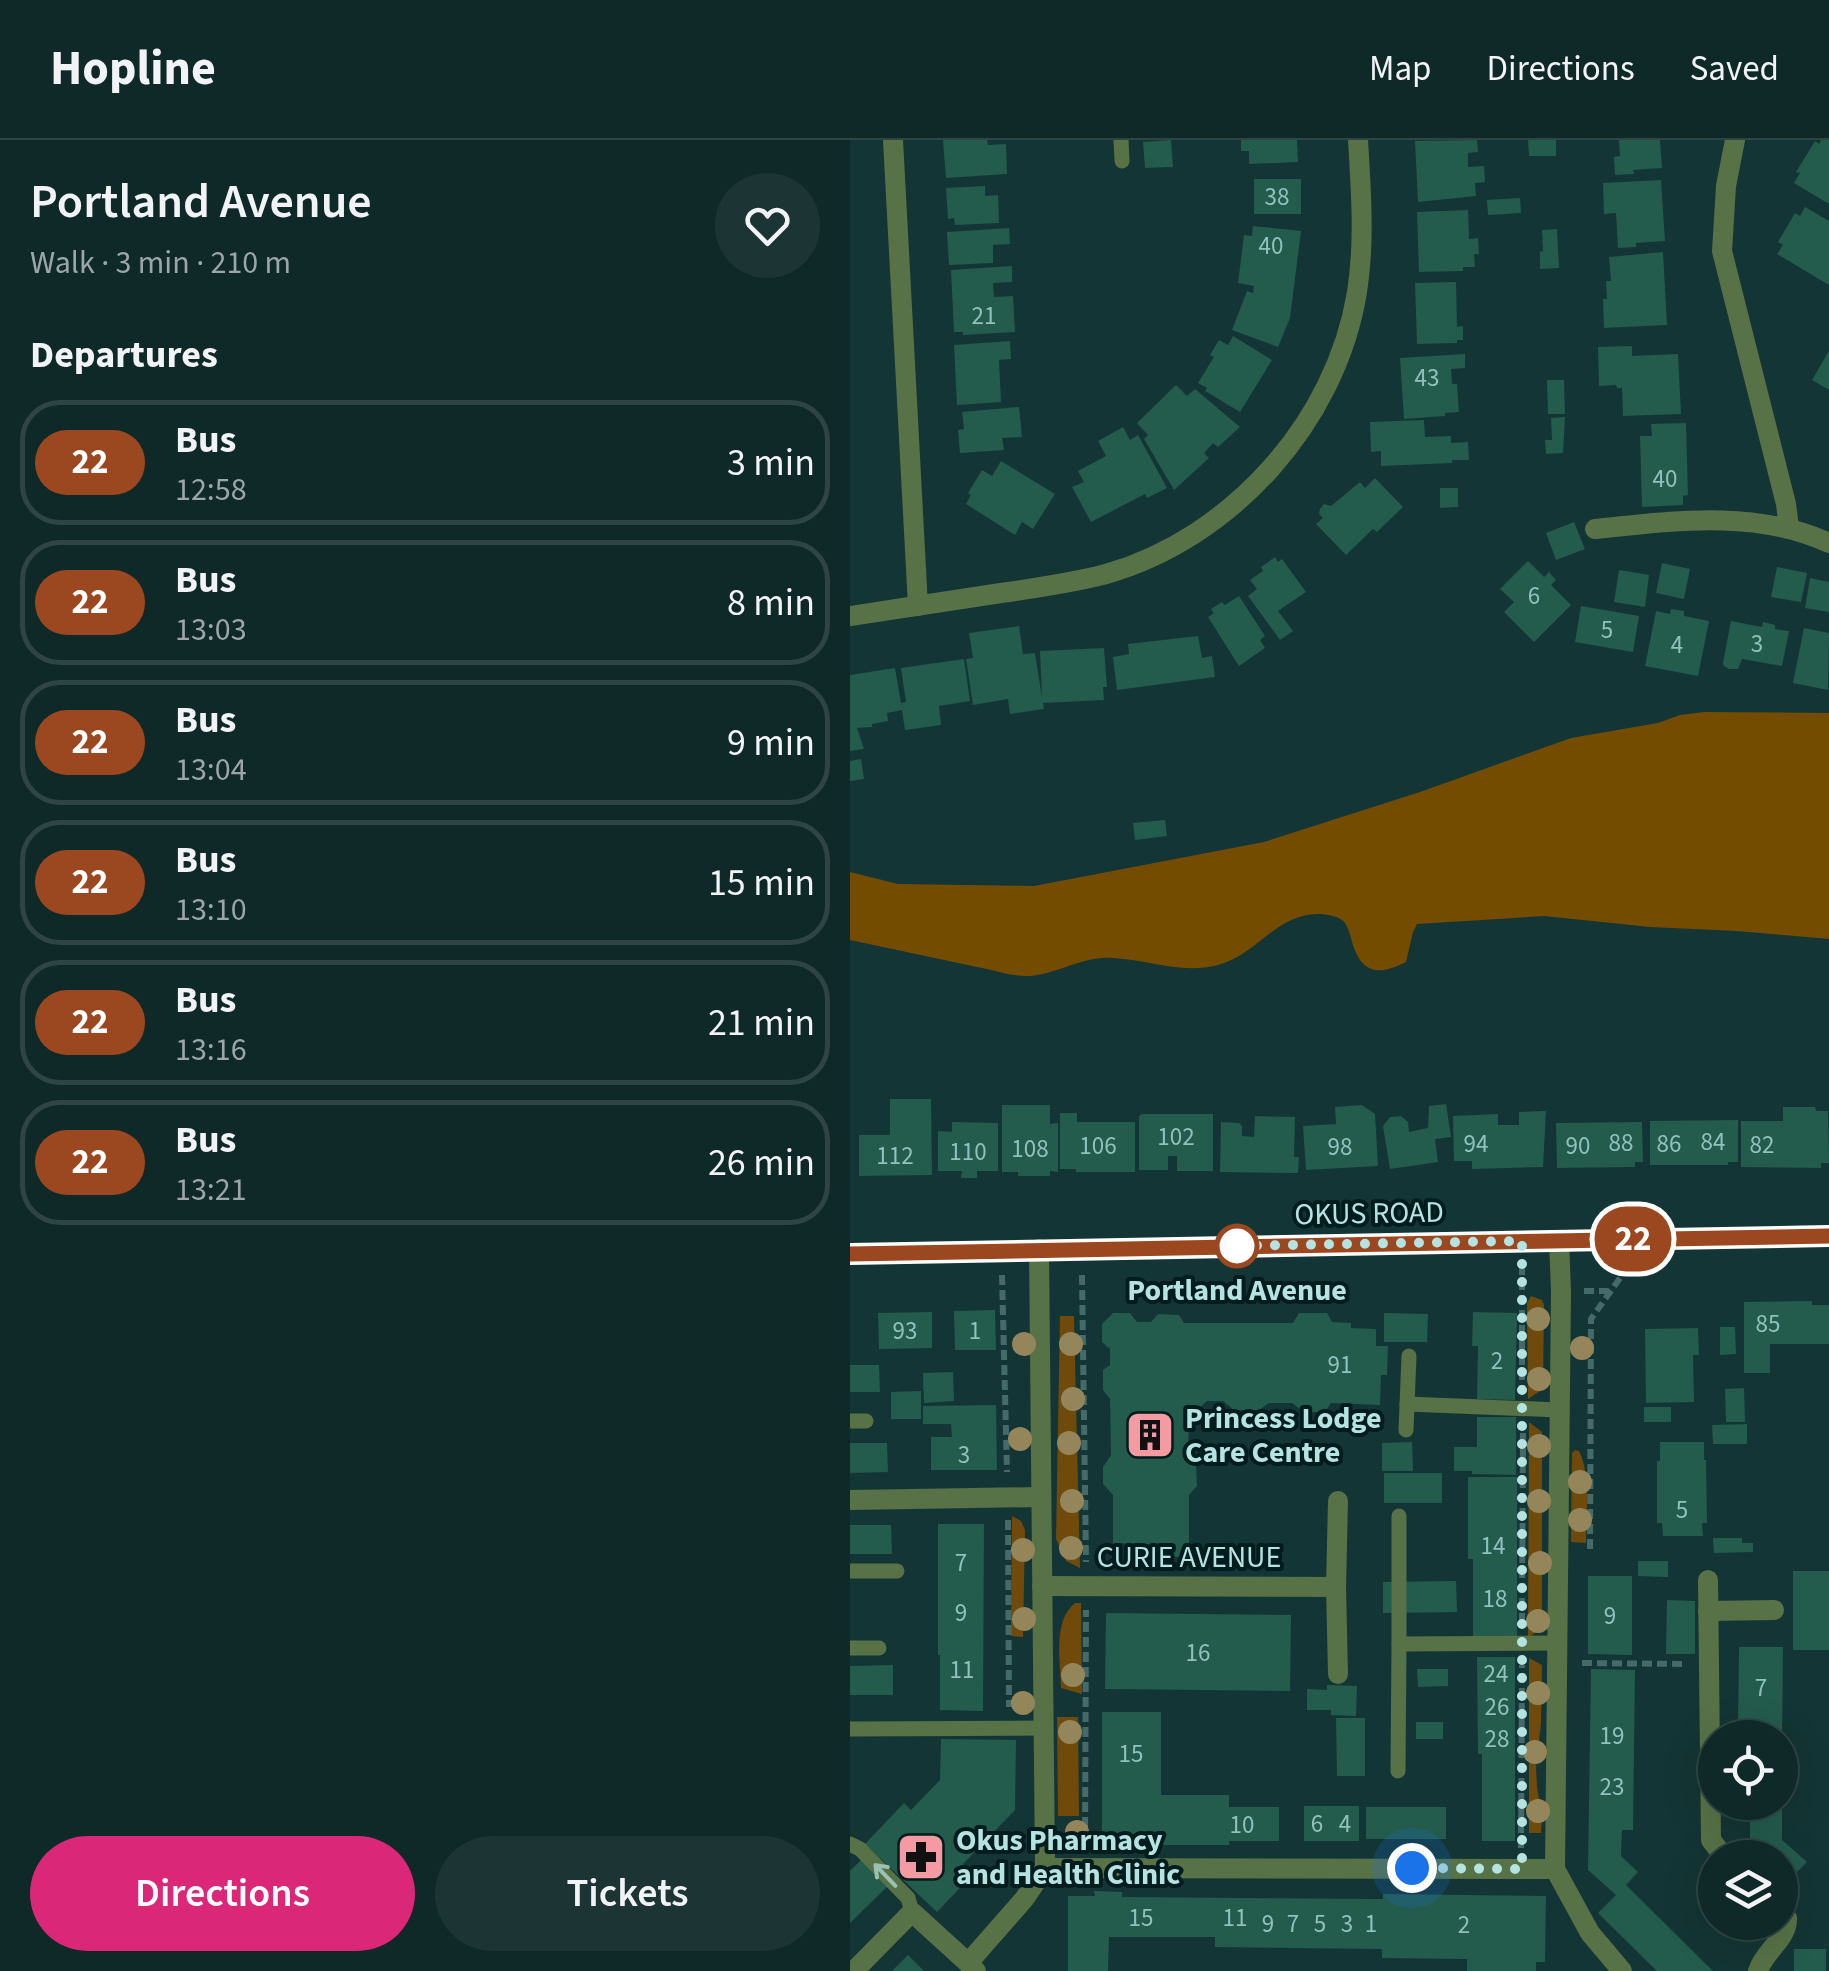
<!DOCTYPE html>
<html lang="en">
<head>
<meta charset="utf-8">
<style>
  body { margin:0; font-family:"Source Sans 3",sans-serif; background:#1d3434; color:#f1f3f6; height:100vh; display:flex; flex-direction:column; font-size:38px; white-space:nowrap }
  * { box-sizing:border-box; margin:0 }
  p { font-size:32px; color:#9ba6a8 }
  .icon { flex:none; width:55px; height:55px; fill:none; stroke:currentColor; stroke-width:2; stroke-linecap:round; stroke-linejoin:round }
  .map { position:relative; flex:1; overflow:hidden }
  .side { display:flex; flex-direction:column; background:#0f2828; width:850px }
  .side>* { flex:none }
  .badge { padding:0 20px; border-radius:32px; font-size:35px; line-height:65px }
  .fabs { position:absolute; left:848px; top:1580px; display:grid; gap:20px }
  .fabs a { display:grid; place-items:center; width:100px; height:100px; border-radius:50%; background:#0f2828; box-shadow:0 10px 40px #0002,0 0 0 2px #2f4445; font-size:50px }
  .you { position:absolute; width:50px; height:50px; margin:-25px; border:8px solid #fff; border-radius:50%; background:#1a73e8; box-shadow:0 0 0 15px #1a73e833 }
  .map>.badge { position:absolute; translate:-50% -50%; box-shadow:0 0 0 5px #fff }
  h2 { padding:0 30px; font-size:38px; line-height:90px }
  .round { display:grid; place-items:center; flex:none; width:105px; height:105px; border-radius:52px; background:#1d3434 }
  .overview { display:flex; align-items:center; justify-content:space-between; height:170px; padding:0 30px }
  h1 { font-size:48px; font-weight:600; line-height:75px }
  .action { display:flex; gap:20px; margin-top:auto; padding:20px 30px }
  .action a { flex:1; height:115px; border-radius:60px; background:#db2777; color:#fff; font-size:40px; font-weight:600; line-height:115px; text-align:center }
  .action a+a { background:#1d3434; color:#f1f3f6 }
  ul { padding:0; list-style:none }
  li { display:flex; align-items:center; gap:30px; height:125px; margin:0 20px 15px; padding:0 10px; border:5px solid #2f4445; border-radius:40px }
  li div { flex:1 }
  li b { display:block; font-size:38px }
  li em { font-style:normal }
  li .badge { min-width:110px; font-weight:700; text-align:center }
  header { display:flex; align-items:center; gap:60px; box-sizing:border-box; height:140px; padding:0 50px; background:#0f2828; border-bottom:2px solid #2f4445 }
  header strong { font-size:48px }
  nav { display:flex; gap:55px; margin-inline-start:auto; font-size:35px }
  main { display:flex; flex:1; min-height:0 }
  .map>svg:first-child { display:block }
  .green { fill:#6f4a0a }
  .forest { fill:#744c00 }
  .building { fill:#235b4d }
  .lines { fill:none; stroke-linecap:round; stroke-linejoin:round }
  .path { stroke:#456a6a; stroke-width:6; stroke-dasharray:10 5; stroke-linecap:butt }
  .lane { stroke:#577247; stroke-width:15 }
  .street { stroke:#577247; stroke-width:20 }
  .tree { fill:#95855b }
  .oneway { stroke:#99c1b4 }
  .line-casing { stroke:#fff; stroke-width:22 }
  .line { stroke:#9b4820; stroke-width:15 }
  .walk { stroke:#b5e3e2; stroke-width:10; stroke-dasharray:0 18 }
  .stop-dot { fill:#fff; stroke:#9b4820; stroke-width:5 }
  .labels { text-anchor:middle; stroke-width:8; stroke-linejoin:round; paint-order:stroke }
  .number-label { font-size:25px; fill:#90c1bd }
  .street-label { font-size:30px; fill:#b5e3e2; stroke:#001c1c }
  .stop-label { font-size:30px; font-weight:bold; fill:#b5e3e2; stroke:#001c1c }
  .poi-label { font-size:30px; font-weight:bold; fill:#b5e3e2; stroke:#001c1c; text-anchor:start }
</style>
</head>
<body>
<header>
<strong>Hopline</strong>
<nav><a>Map</a><a>Directions</a><a>Saved</a></nav>
</header>
<main>
<section class="side">
<div class="overview"><div><h1>Portland Avenue</h1><p>Walk · 3 min · 210 m</p></div><a class="round"><svg class="icon" aria-label="heart" viewBox="0 0 24 24"><path d="M12 20l-8-8c-3-5 5-10 8-4 3-6 11-1 8 4z"/></svg></a></div>
<h2>Departures</h2>
<ul>
<li><span class="badge" style="background:#9b4820;color:#fff">22</span><div><b>Bus</b><p>12:58</p></div><em>3 min</em></li>
<li><span class="badge" style="background:#9b4820;color:#fff">22</span><div><b>Bus</b><p>13:03</p></div><em>8 min</em></li>
<li><span class="badge" style="background:#9b4820;color:#fff">22</span><div><b>Bus</b><p>13:04</p></div><em>9 min</em></li>
<li><span class="badge" style="background:#9b4820;color:#fff">22</span><div><b>Bus</b><p>13:10</p></div><em>15 min</em></li>
<li><span class="badge" style="background:#9b4820;color:#fff">22</span><div><b>Bus</b><p>13:16</p></div><em>21 min</em></li>
<li><span class="badge" style="background:#9b4820;color:#fff">22</span><div><b>Bus</b><p>13:21</p></div><em>26 min</em></li>
</ul>
<div class="action"><a>Directions</a><a>Tickets</a></div>
</section>
<div class="map">
<svg width="979" height="1831" viewBox="0 0 979 1831">
  <rect width="100%" height="100%" fill="#143535"/>
  <g class="green">
    <path d="M681,1156L692,1160L694,1165L693,1249L678,1259L677,1163Z"/>
    <path d="M210,1176H224L230,1428L216,1421L206,1399Z"/>
    <path d="M679,1282L692,1292V1488L678,1498Z"/>
    <path d="M725,1310L729,1311C741,1334 736,1376 736,1403L721,1402L722,1313Z"/>
    <path d="M162,1376L171,1381L175,1390L173,1497L161,1496Z"/>
    <path d="M225,1463H231L232,1554L211,1548C211,1521 202,1482 225,1463Z"/>
    <path d="M679,1518L692,1525L691,1583L686,1627L687,1647L692,1675L691,1693H679Z"/>
    <path d="M207,1577H228L229,1676H208Z"/>
  </g>
  <path class="forest" d="M854,572L979,573V799L887,791L800,787L694,776L567,784L563,792L556,822C530,835 513,835 503,805C501,798 499,789 495,783C490,776 476,774 467,774C425,775 407,815 368,825C332,835 297,819 262,818C233,816 208,834 180,836C163,837 144,830 127,827C85,818 42,809 0,800V732L48,744L184,746L414,702L570,652L721,598L808,583L830,575Z"/>
  <g class="building">
    <path d="M93,0H137L138,5L156,4L157,34L96,38Z"/>
    <path d="M321,0L323,27L295,28L293,2Z"/>
    <path d="M391,0H447L448,22L399,24V11H391Z"/>
    <path d="M627,0L628,12L618,13V27L634,26L635,42L625,43L626,56L568,62L565,1Z"/>
    <path d="M678,0H706V16H679Z"/>
    <path d="M769,0H810L812,28L783,30L784,34L765,35L764,17L770,16Z"/>
    <path d="M971,0H979V64L944,43L950,33L946,32L965,1L969,4Z"/>
    <rect x="404" y="39" width="47" height="35"/>
    <path d="M811,40L815,101L786,103V107L768,108L766,73L754,74L753,43Z"/>
    <path d="M135,46V56L148,55L149,83L105,85L104,78L98,79L96,48Z"/>
    <path d="M670,58L671,73L638,75L637,60Z"/>
    <path d="M955,67L979,81V145L927,114L933,105L928,102L945,73L950,76Z"/>
    <path d="M618,70L619,99L628,98L629,114H624L625,127H613V131L569,132L567,72Z"/>
    <path d="M403,86L451,91L440,178L428,207L382,190L397,151L403,153L404,146L388,143L394,95L402,96Z"/>
    <path d="M159,88L160,104L143,105V123L99,125L97,92Z"/>
    <path d="M707,89L709,128L690,129V111L693,112L692,90Z"/>
    <path d="M813,112L817,185L754,188L753,159H757L756,141H761L759,117Z"/>
    <path d="M162,126V142L143,143L144,157L163,156L165,192L113,195V192H104L101,130Z"/>
    <path d="M606,142L607,187L613,186V200H607V203L567,204L565,143Z"/>
    <path d="M383,196L422,220L390,272L355,251L357,248L348,243L364,217L360,215L369,200L378,205Z"/>
    <path d="M160,201L161,219L149,220L151,262L107,265L104,205Z"/>
    <path d="M782,206V216L828,214L831,274L773,276L772,248H767L766,245L749,246L748,207Z"/>
    <path d="M979,211V250L962,240Z"/>
    <path d="M615,214V228L601,229L602,244H607L609,272L595,273V276L554,279L550,218Z"/>
    <path d="M697,240H714L715,274H698Z"/>
    <path d="M326,245L337,256L345,249L390,287L368,307L363,303L354,313L359,318L324,350L294,299L298,295L287,283Z"/>
    <path d="M169,267L172,297L152,298L154,310L110,313L108,290L114,289L112,272Z"/>
    <path d="M715,277L713,313L696,314L695,300H702L701,278Z"/>
    <path d="M574,280L575,297L601,296V303L618,302L619,320H602V323L531,326V311L521,312L520,282Z"/>
    <path d="M836,283L838,355L833,356V365L792,367L790,296H802L801,284Z"/>
    <path d="M273,287L280,300L288,295L317,348L297,358L295,354L241,382L222,347L234,342L228,331L256,316L248,301Z"/>
    <path d="M151,321L205,354L183,389L172,382L165,395L116,364L121,355L118,353L132,330L142,336Z"/>
    <path d="M525,338L553,367L527,392L523,389L496,415L466,384L473,378L469,374L470,369L474,364L481,366L510,342L515,348Z"/>
    <path d="M590,348H608V367L590,368Z"/>
    <path d="M724,382L735,409L706,420L696,393Z"/>
    <path d="M425,417L428,422L432,419L456,452L428,471L443,491L430,500L398,456L407,449L400,440L413,431L411,427Z"/>
    <path d="M678,421L694,437L699,432L706,440L701,445L721,465L684,502L654,472L664,462L650,449Z"/>
    <path d="M812,423L840,429L834,459L806,453Z"/>
    <path d="M927,427L957,433L951,462L921,457Z"/>
    <path d="M769,430L799,435L795,467L764,462Z"/>
    <path d="M960,438L979,442V472L955,468Z"/>
    <path d="M389,456L415,496L410,500L415,508L389,526L358,477L364,473L361,469L372,462L375,465Z"/>
    <path d="M731,466L789,476L783,512L725,502Z"/>
    <path d="M821,469L834,471V476L859,481L848,536L795,526L806,471L820,474Z"/>
    <path d="M881,481L912,487L913,482L925,485V489L939,491L932,526L892,519L888,529H879L874,526L873,523Z"/>
    <path d="M169,486L173,514L185,513L192,558L190,511L254,508L257,547H253L254,560L193,563L194,569L160,574L158,559L123,565L116,519L123,518L119,493Z"/>
    <path d="M954,488L979,493L978,550L943,543Z"/>
    <path d="M348,496L352,518L362,516L365,537L267,550L263,517L279,514L278,504Z"/>
    <path d="M114,519L120,561L89,566L91,585L55,590L52,570L37,573L38,581L22,584V587L7,588L14,609L0,611V535L45,528L51,563L56,562L51,528Z"/>
    <path d="M11,619L14,639L0,641V621Z"/>
    <path d="M315,680L317,696L285,700L283,683Z"/>
    <path d="M40,959H81L82,1035L9,1036V995H40Z"/>
    <path d="M596,964L601,997L585,999L588,1022L540,1029L533,986L540,977L551,976L558,982L559,992L578,988L579,966Z"/>
    <path d="M152,965H200V984L208,983V1032L200,1031V1036H168V1032H152Z"/>
    <path d="M512,965L525,974L528,1026L456,1030L453,986L486,984L485,967Z"/>
    <path d="M933,967H965L966,971H978L979,1023H971V1028L891,1027V981H933Z"/>
    <path d="M696,971L693,1027L622,1029V1021H604L603,976L648,974V985H669V972Z"/>
    <path d="M210,973H227V982H285V1032H226V1029H210Z"/>
    <path d="M292,974H363V1031H327V1016H318V1030H289V976Z"/>
    <path d="M405,976L445,977L444,1017H449L448,1033L370,1032L371,982L389,983L392,986V996L404,997Z"/>
    <path d="M888,980V1022H878V1025H800V981Z"/>
    <path d="M102,982L148,983V1031H127V1038H111L112,1031H88V991L102,992Z"/>
    <path d="M792,982L793,1022H785V1027L707,1028L706,983Z"/>
    <path d="M962,1161V1165H979V1204H920V1233H894V1162Z"/>
    <path d="M145,1170L146,1210H105L104,1171Z"/>
    <path d="M82,1172V1208L29,1209L28,1173Z"/>
    <path d="M623,1172L667,1173L665,1260L627,1259L628,1206H622Z"/>
    <path d="M263,1173H280L287,1182H301L308,1174L329,1175L334,1183H443L449,1173H477L482,1182L501,1183V1188L526,1189V1206H538L537,1235H531L530,1265L481,1263L475,1272H454L442,1263H419L409,1270H384L373,1261H357L339,1278L338,1313L346,1323L347,1346L339,1355V1417L274,1416V1403L263,1404V1355L253,1344V1327L261,1315L260,1259L253,1250V1230L260,1225V1209L252,1202V1184Z"/>
    <path d="M534,1173L578,1174L577,1202H534Z"/>
    <path d="M870,1187H885L886,1214L870,1215Z"/>
    <path d="M848,1188L849,1215H843L844,1262L796,1263L795,1189Z"/>
    <path d="M0,1225H29L30,1252H0Z"/>
    <path d="M103,1232L104,1261L74,1263L73,1233Z"/>
    <path d="M894,1248L895,1282H876L875,1249Z"/>
    <path d="M71,1251V1279H41V1252Z"/>
    <path d="M146,1265L147,1330H81V1297H102L101,1284H73V1266Z"/>
    <rect x="794" y="1267" width="27" height="15"/>
    <path d="M627,1277H666V1335L622,1334V1331H604V1307H627Z"/>
    <path d="M897,1284V1304H863L862,1285Z"/>
    <path d="M562,1302L563,1331H532V1303Z"/>
    <path d="M810,1302H854V1320H856L857,1383H852L853,1396H813L812,1383H807V1321H810Z"/>
    <path d="M0,1303H37L38,1332L0,1333Z"/>
    <rect x="534" y="1333" width="58" height="30"/>
    <path d="M618,1337H667V1497L623,1498V1419H618Z"/>
    <path d="M88,1384H134L133,1571L90,1570V1515H88Z"/>
    <path d="M0,1385H41L42,1414H0Z"/>
    <path d="M863,1398H892V1403H903V1412L864,1413Z"/>
    <path d="M788,1421H818V1437L788,1436Z"/>
    <rect x="943" y="1431" width="36" height="79"/>
    <path d="M738,1436H782V1515L738,1514Z"/>
    <path d="M606,1441L607,1472L533,1473V1442Z"/>
    <path d="M817,1460L845,1461V1514H816Z"/>
    <path d="M256,1473L441,1475L440,1551L255,1549Z"/>
    <path d="M889,1507H933L932,1598H900V1590H888Z"/>
    <path d="M627,1517H665V1701H632V1614H628Z"/>
    <path d="M43,1525V1555H0V1526Z"/>
    <path d="M567,1529H598V1546L568,1547Z"/>
    <path d="M741,1529L785,1530L783,1690H772L771,1716L788,1732L776,1745L863,1831H807L748,1773L766,1755L738,1730Z"/>
    <path d="M477,1545L507,1546L506,1576L481,1575V1570H457V1549L477,1550Z"/>
    <path d="M252,1572H311V1655H379V1667H429V1701H379V1705H252Z"/>
    <path d="M486,1578H515V1636H487Z"/>
    <rect x="566" y="1582" width="27" height="17"/>
    <path d="M91,1599L166,1600L165,1670L113,1724L123,1734L87,1772L15,1704L54,1663L61,1670L90,1640Z"/>
    <path d="M900,1662H932V1700L957,1722L933,1746L930,1743V1718H904L900,1713Z"/>
    <rect x="454" y="1666" width="55" height="35"/>
    <rect x="516" y="1667" width="80" height="32"/>
    <path d="M11,1720L37,1747L0,1783V1731Z"/>
    <path d="M244,1751L272,1752V1757L533,1759V1754L696,1756L695,1822H686V1831H617V1819L532,1818V1809L365,1807V1797H259L258,1831H218V1756H245Z"/>
    <rect x="944" y="1809" width="32" height="22"/>
    <path d="M58,1815L74,1831H42Z"/>
  </g>
  <g class="lines">
    <g class="path">
      <path d="M672,1125V1248"/>
      <path d="M152,1135L157,1332"/>
      <path d="M232,1135L236,1422"/>
      <path d="M734,1151H761"/>
      <path d="M158,1380L159,1567"/>
      <path d="M740,1409L741,1179L780,1124"/>
      <path d="M672,1483L673,1290"/>
      <path d="M732,1523L835,1524"/>
      <path d="M235,1702L236,1470"/>
      <path d="M671,1708L672,1525"/>
    </g>
    <g class="lane">
      <path d="M271,0L272,21"/>
      <path d="M557,1264L709,1270"/>
      <path d="M0,1281H16"/>
      <path d="M556,1290L559,1216"/>
      <path d="M549,1376V1504"/>
      <path d="M0,1431H47"/>
      <path d="M0,1508H29"/>
      <path d="M0,1589L193,1588"/>
      <path d="M548,1631L549,1504L706,1503"/>
      <path d="M0,1704L10,1709L58,1758L62,1772"/>
    </g>
    <g class="street">
      <path d="M43,0L68,466"/>
      <path d="M885,0L876,46L872,111L936,364L939,387"/>
      <path d="M745,389C823,381 905,369 979,403"/>
      <path d="M0,476C50,468 101,461 151,453C186,448 222,443 256,434C382,398 486,282 507,152C515,102 511,51 508,0"/>
      <path d="M709,1100L711,1151L705,1729L740,1793L772,1831"/>
      <path d="M189,1109L195,1728"/>
      <path d="M0,1114L979,1096"/>
      <path d="M0,1360L191,1357"/>
      <path d="M858,1440L861,1700L875,1718"/>
      <path d="M192,1446L486,1447L488,1534"/>
      <path d="M486,1447L488,1361"/>
      <path d="M858,1471L924,1470"/>
      <path d="M195,1728L705,1729"/>
      <path d="M4,1831L62,1772L118,1823"/>
      <path d="M126,1831L118,1823L175,1758L195,1728"/>
      <path d="M908,1831C914,1811 938,1799 937,1778L930,1771"/>
    </g>
  </g>
  <g class="tree">
    <circle cx="688" cy="1179" r="12"/>
    <circle cx="174" cy="1204" r="12"/>
    <circle cx="221" cy="1204" r="12"/>
    <circle cx="732" cy="1208" r="12"/>
    <circle cx="689" cy="1239" r="12"/>
    <circle cx="223" cy="1259" r="12"/>
    <circle cx="170" cy="1299" r="12"/>
    <circle cx="219" cy="1303" r="12"/>
    <circle cx="689" cy="1306" r="12"/>
    <circle cx="730" cy="1342" r="12"/>
    <circle cx="222" cy="1361" r="12"/>
    <circle cx="689" cy="1361" r="12"/>
    <circle cx="730" cy="1380" r="12"/>
    <circle cx="221" cy="1408" r="12"/>
    <circle cx="173" cy="1410" r="12"/>
    <circle cx="690" cy="1423" r="12"/>
    <circle cx="174" cy="1479" r="12"/>
    <circle cx="688" cy="1481" r="12"/>
    <circle cx="223" cy="1535" r="12"/>
    <circle cx="688" cy="1553" r="12"/>
    <circle cx="173" cy="1563" r="12"/>
    <circle cx="220" cy="1592" r="12"/>
    <circle cx="685" cy="1612" r="12"/>
    <circle cx="688" cy="1671" r="12"/>
    <circle cx="227" cy="1692" r="12"/>
  </g>
  <defs><path id="oneway-shaft" d="M-6 0H5M1.5-3L5.5 0L1.5 3" fill="none" stroke-width="1.6" stroke-linecap="round" stroke-linejoin="round" transform="scale(2.5)"/></defs>
  <use class="oneway" href="#oneway-shaft" transform="translate(35 1735) rotate(-134)"/>
  <g class="lines">
    <g class="line-casing">
      <path id="line" d="M0,1114L979,1096"/>
    </g>
    <use href="#line" class="line"/>
    <path class="walk" d="M387,1106H379L672,1101V1729L562,1728"/>
  </g>
  <defs>
    <g id="building-square" transform="scale(2.5)"><rect x="-9" y="-9" width="18" height="18" rx="4" fill="#f49aa2" stroke="#001c1c"/><path d="M-4-6H4V6H1V3H-1V6H-4ZM-2.5-4.3h1.7v1.8h-1.7ZM.8-4.3h1.7v1.8H.8ZM-2.5-1h1.7V.8h-1.7ZM.8-1h1.7V.8H.8Z" fill="#111"/></g>
    <g id="pharmacy-square" transform="scale(2.5)"><rect x="-9" y="-9" width="18" height="18" rx="4" fill="#f49aa2" stroke="#001c1c"/><path d="M-2-6h4v4h4v4h-4v4h-4v-4h-4v-4h4Z" fill="#111"/></g>
  </defs>
  <g fill-rule="evenodd">
    <use href="#building-square" x="300" y="1295"/>
    <use href="#pharmacy-square" x="71" y="1717"/>
  </g>
  <circle class="stop-dot" cx="387" cy="1106" r="20"/>
  <g class="labels">
    <g class="number-label">
      <text x="427" y="65">38</text>
      <text x="421" y="114">40</text>
      <text x="134" y="184">21</text>
      <text x="577" y="246">43</text>
      <text x="815" y="347">40</text>
      <text x="684" y="464">6</text>
      <text x="757" y="498">5</text>
      <text x="907" y="512">3</text>
      <text x="827" y="513">4</text>
      <text x="326" y="1005">102</text>
      <text x="863" y="1010">84</text>
      <text x="771" y="1011">88</text>
      <text x="626" y="1012">94</text>
      <text x="819" y="1012">86</text>
      <text x="912" y="1013">82</text>
      <text x="248" y="1014">106</text>
      <text x="728" y="1014">90</text>
      <text x="490" y="1015">98</text>
      <text x="180" y="1017">108</text>
      <text x="118" y="1020">110</text>
      <text x="45" y="1024">112</text>
      <text x="918" y="1192">85</text>
      <text x="55" y="1199">93</text>
      <text x="125" y="1199">1</text>
      <text x="647" y="1229">2</text>
      <text x="490" y="1233">91</text>
      <text x="114" y="1323">3</text>
      <text x="832" y="1378">5</text>
      <text x="643" y="1414">14</text>
      <text x="111" y="1431">7</text>
      <text x="645" y="1467">18</text>
      <text x="111" y="1481">9</text>
      <text x="760" y="1484">9</text>
      <text x="348" y="1521">16</text>
      <text x="112" y="1538">11</text>
      <text x="646" y="1542">24</text>
      <text x="911" y="1556">7</text>
      <text x="647" y="1575">26</text>
      <text x="762" y="1604">19</text>
      <text x="647" y="1607">28</text>
      <text x="281" y="1622">15</text>
      <text x="762" y="1655">23</text>
      <text x="467" y="1692">6</text>
      <text x="495" y="1692">4</text>
      <text x="392" y="1693">10</text>
      <text x="291" y="1786">15</text>
      <text x="385" y="1786">11</text>
      <text x="418" y="1792">9</text>
      <text x="443" y="1792">7</text>
      <text x="470" y="1792">5</text>
      <text x="497" y="1792">3</text>
      <text x="521" y="1792">1</text>
      <text x="614" y="1793">2</text>
    </g>
    <g class="street-label">
      <text transform="translate(519 1073) rotate(-1)" y="10">OKUS ROAD</text>
      <text x="339" y="1427">CURIE AVENUE</text>
    </g>
    <g class="stop-label">
      <text x="387" y="1160">Portland Avenue</text>
    </g>
    <g class="poi-label">
      <text x="335" y="1288">Princess Lodge<tspan x="335" dy="34">Care Centre</tspan></text>
      <text x="106" y="1710">Okus Pharmacy<tspan x="106" dy="34">and Health Clinic</tspan></text>
    </g>
  </g>
</svg>
<div class="fabs">
<a><svg class="icon" aria-label="locate" viewBox="0 0 24 24"><circle cx="12" cy="12" r="6"/><path d="M12 2v4M12 18v4M2 12h4M18 12h4"/></svg></a>
<a><svg class="icon" aria-label="layers" viewBox="0 0 24 24"><path d="M12 4l9 5-9 5-9-5zM3 14l9 5 9-5"/></svg></a>
</div>
<div class="you" style="left:562px;top:1728px"></div>
<b class="badge" style="left:783px;top:1099px;background:#9b4820;color:#fff">22</b>
</div>
</main>
</body>
</html>
